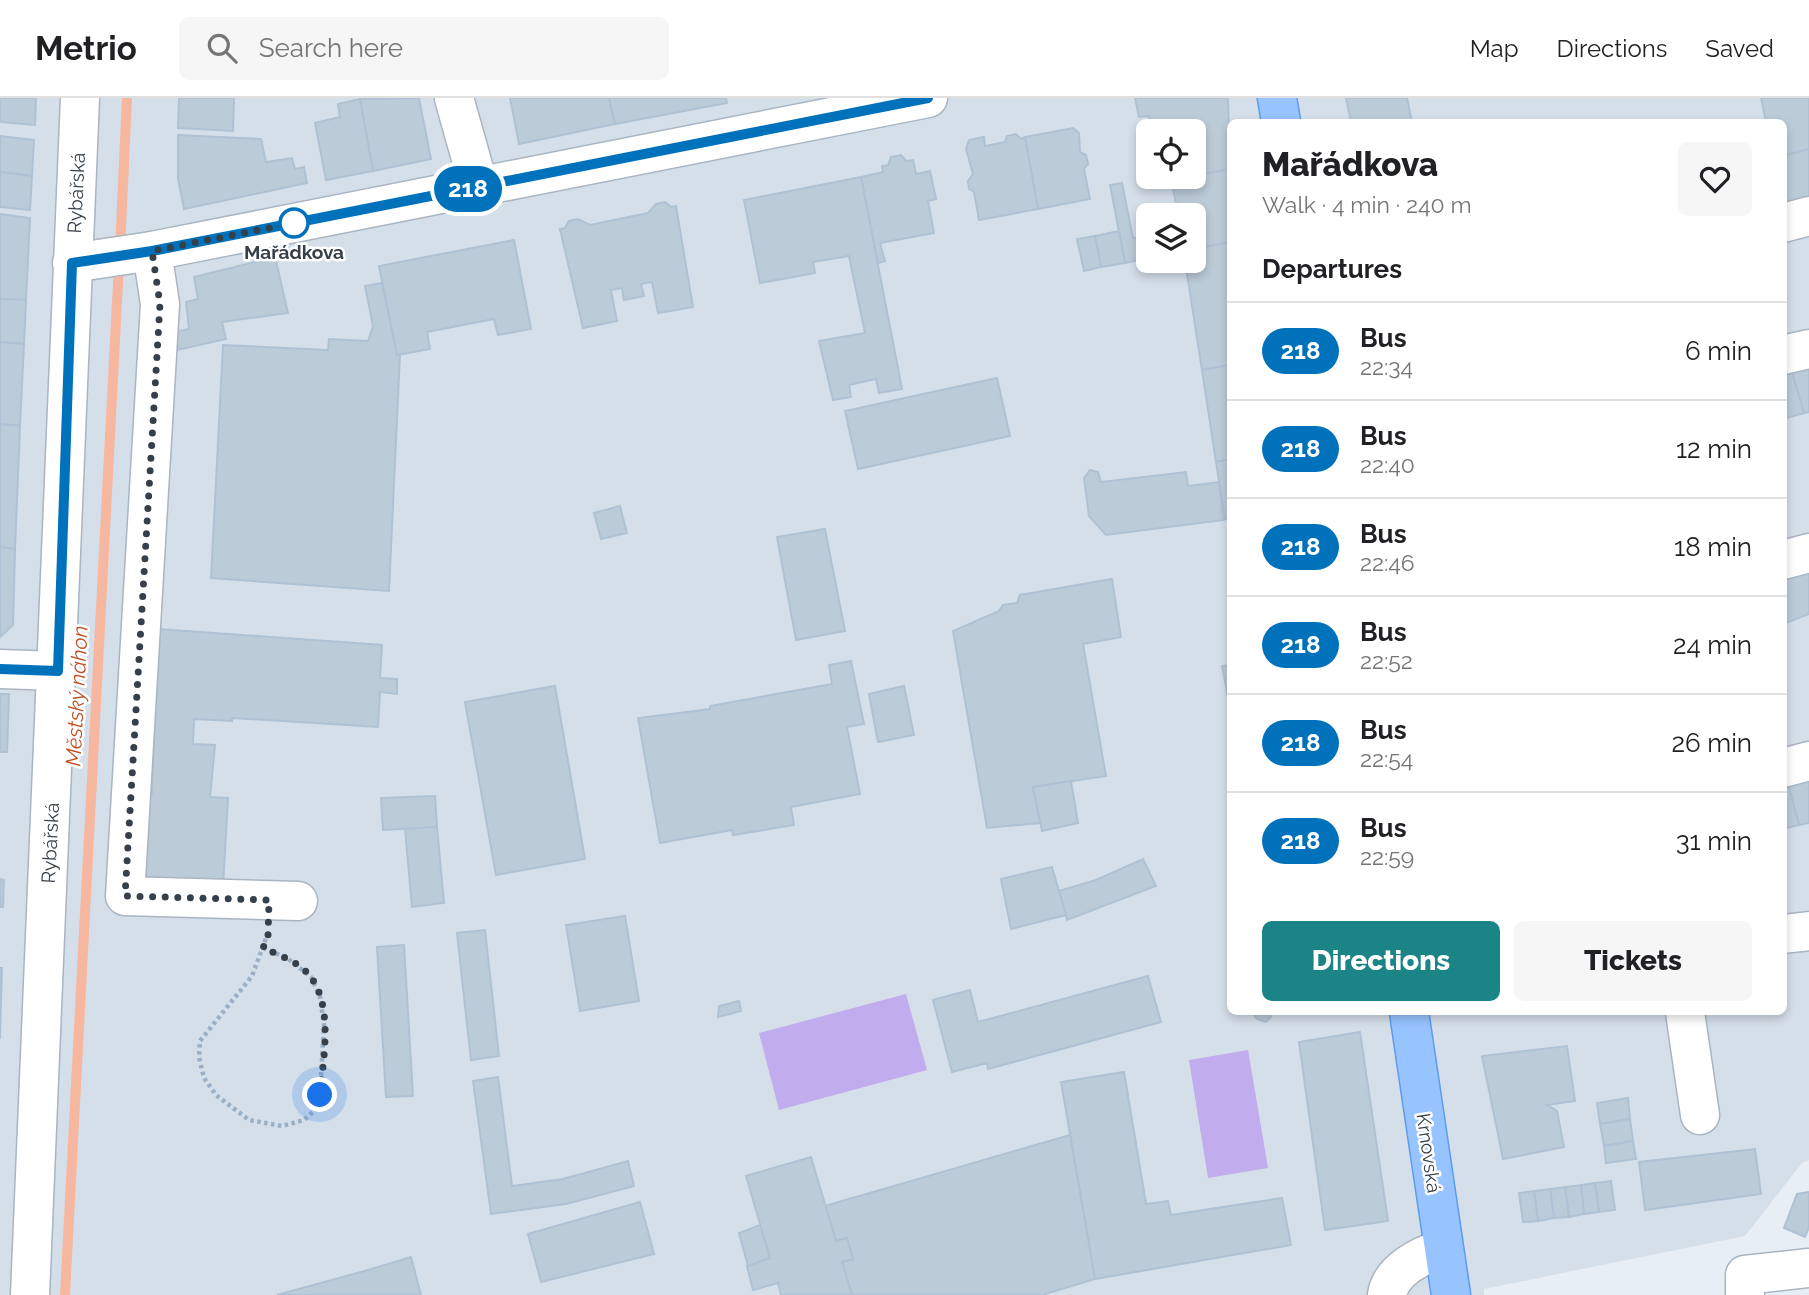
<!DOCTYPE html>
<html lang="en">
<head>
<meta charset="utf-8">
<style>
  body { margin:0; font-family:Raleway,sans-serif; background:#f6f6f6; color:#202124; height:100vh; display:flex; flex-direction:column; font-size:26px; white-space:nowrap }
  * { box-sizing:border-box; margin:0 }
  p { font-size:23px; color:#757577 }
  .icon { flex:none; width:38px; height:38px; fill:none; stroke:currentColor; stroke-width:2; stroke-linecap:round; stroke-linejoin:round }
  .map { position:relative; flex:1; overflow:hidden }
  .side { position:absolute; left:1227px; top:21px; width:560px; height:896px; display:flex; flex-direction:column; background:#fff; border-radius:10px; box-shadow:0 4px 10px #0003 }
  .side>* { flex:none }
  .badge { padding:0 14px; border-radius:23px; font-size:24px; line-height:46px }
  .fabs { position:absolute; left:1136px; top:21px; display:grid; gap:14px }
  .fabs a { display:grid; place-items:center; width:70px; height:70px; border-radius:10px; background:#fff; box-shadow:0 4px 10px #0003; font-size:35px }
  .you { position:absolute; width:35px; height:35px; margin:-18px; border:5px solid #fff; border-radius:50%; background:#1a73e8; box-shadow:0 0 0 10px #1a73e833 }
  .map>.badge { position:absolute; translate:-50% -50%; box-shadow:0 0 0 4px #fff }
  h2 { padding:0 35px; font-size:26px; line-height:63px }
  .round { display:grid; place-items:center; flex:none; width:74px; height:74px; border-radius:10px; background:#f6f6f6 }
  .head { display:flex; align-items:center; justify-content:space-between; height:119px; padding:0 35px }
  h1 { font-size:33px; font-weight:800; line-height:52px }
  .cta { display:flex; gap:14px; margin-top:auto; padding:14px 35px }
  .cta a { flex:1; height:80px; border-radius:10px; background:#1b8487; color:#fff; font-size:28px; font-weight:800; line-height:80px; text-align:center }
  .cta a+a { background:#f6f6f6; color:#202124 }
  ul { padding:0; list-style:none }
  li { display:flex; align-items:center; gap:21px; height:98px; padding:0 35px; border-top:2px solid #e0e0e0 }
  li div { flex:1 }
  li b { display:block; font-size:26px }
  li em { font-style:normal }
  li .badge { min-width:77px; font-weight:700; text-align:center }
  header { display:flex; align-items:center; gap:42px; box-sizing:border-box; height:98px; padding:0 35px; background:#fff; border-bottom:2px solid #e0e0e0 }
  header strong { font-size:33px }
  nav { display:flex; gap:38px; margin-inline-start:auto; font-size:24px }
  .search { width:490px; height:63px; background:#f6f6f6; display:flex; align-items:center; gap:18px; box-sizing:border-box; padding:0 24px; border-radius:10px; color:#757577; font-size:26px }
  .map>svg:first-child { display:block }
  .residential { fill:#d5dfea; fill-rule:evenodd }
  .green { fill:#c1aded }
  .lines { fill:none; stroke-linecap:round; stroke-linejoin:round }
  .stream { stroke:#f7b79f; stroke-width:10 }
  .building { fill:#bccbd8; stroke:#afc2d4; stroke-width:2 }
  .minor-casing { stroke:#a9b5c2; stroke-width:41 }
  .major-casing { stroke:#5c9cef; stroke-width:41 }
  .path { stroke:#99afc5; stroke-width:4.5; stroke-dasharray:3.5 3.5; stroke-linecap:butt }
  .minor { stroke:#fff; stroke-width:38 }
  .major { stroke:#97c3ff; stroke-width:38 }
  .line-casing { stroke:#fff; stroke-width:16 }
  .line { stroke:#0072bc; stroke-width:10 }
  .walk { stroke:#36404a; stroke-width:7; stroke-dasharray:0 12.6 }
  .stop-dot { fill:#fff; stroke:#0072bc; stroke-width:3.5 }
  .labels { text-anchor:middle; stroke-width:5; stroke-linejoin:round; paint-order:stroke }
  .street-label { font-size:19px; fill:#36404a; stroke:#fff }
  .stop-label { font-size:19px; font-weight:bold; fill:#36404a; stroke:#fff }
  .water-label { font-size:21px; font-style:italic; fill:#c15124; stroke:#fff }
</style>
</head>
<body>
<header>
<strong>Metrio</strong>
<div class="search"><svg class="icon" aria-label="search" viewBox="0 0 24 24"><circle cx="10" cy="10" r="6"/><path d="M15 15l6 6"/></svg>Search here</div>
<nav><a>Map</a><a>Directions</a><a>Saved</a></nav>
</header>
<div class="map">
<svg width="1809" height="1197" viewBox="0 0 1809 1197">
  <rect width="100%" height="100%" fill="#e8eef5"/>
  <path class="residential" d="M0,0H1809V1062L1802,1065L1745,1138L1484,1191V1197H0ZM1230,24H1783V914H1230ZM1148,33H1194V79H1148ZM1148,117H1194V163H1148Z"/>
  <g class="green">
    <path d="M906,896L927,972L779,1012L759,935Z"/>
    <path d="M1248,952L1268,1070L1208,1080L1189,962Z"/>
  </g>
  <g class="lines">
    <g class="stream">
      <path d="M120,151L127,0"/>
      <path d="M65,1197L119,166"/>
    </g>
  </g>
  <g class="building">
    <path d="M0,0H36L35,27L0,24Z"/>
    <path d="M179,0H234L233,33L178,30Z"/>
    <path d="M419,0L431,61L373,73L360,1Z"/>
    <path d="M510,0H609L615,26L519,46Z"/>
    <path d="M609,0H726L727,5L615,26Z"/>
    <path d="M1135,0H1228L1230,71L1194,78V33H1151L1149,18L1139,19Z"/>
    <path d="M1346,0H1407L1412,24H1351Z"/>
    <path d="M1761,0H1809V51L1783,58V24H1766Z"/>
    <path d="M360,1L373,73L326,82L315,25L340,19L338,6Z"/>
    <path d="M1073,30L1079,35L1080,54L1086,57L1088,66L1084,71L1090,101L1038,111L1025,39Z"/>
    <path d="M1016,36L1021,41L1025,39L1038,111L979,122L974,94L969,91L968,83L973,76L966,51L969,42L984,39L985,48L1005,44L1007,38Z"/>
    <path d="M178,37L261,41L266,64L292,60L295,71L304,69L307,85L184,111L178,81Z"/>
    <path d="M0,38L34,42L32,78L0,74Z"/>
    <path d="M1809,51V105L1783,112V58Z"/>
    <path d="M901,57L906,63L913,62L916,76L930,73L936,101L928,103L934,135L880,145L885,163L878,165L861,79L883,74L882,68L888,67L891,59Z"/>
    <path d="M1230,71V144L1194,151V117H1156L1155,114L1177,110L1171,82Z"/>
    <path d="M0,74L32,78L30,112L0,109Z"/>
    <path d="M861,79L902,291L879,295L876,281L849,287L851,299L833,302L819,243L865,235L849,158L813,164L815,175L760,185L744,102Z"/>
    <path d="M1122,85L1133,140L1148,137V160L1125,165L1110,87Z"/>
    <path d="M665,104L671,109L676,108L693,209L658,215L652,184L641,186L644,198L624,202L622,190L611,192L617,223L583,230L560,131L565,130L569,123L578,121L590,127L648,115L656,106Z"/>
    <path d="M0,116L30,120L26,202L0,201Z"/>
    <path d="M1119,133L1125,165L1101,169L1095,138Z"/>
    <path d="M1095,138L1101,169L1084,173L1077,141Z"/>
    <path d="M514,142L531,231L498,237L494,221L427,234L430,251L397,257L379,168Z"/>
    <path d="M1230,144V267L1202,272L1185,163H1194V151Z"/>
    <path d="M275,159L288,215L222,224L226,241L177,252L174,234L189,231L186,204L198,201L194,179Z"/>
    <path d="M382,185L397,257L400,256L389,493L211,480L223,247L328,252L329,241L368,243L373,228L365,188Z"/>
    <path d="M0,201L26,202L24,246L0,244Z"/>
    <path d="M0,244L24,246L20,328L0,326Z"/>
    <path d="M1809,266V314L1804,315L1791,271Z"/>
    <path d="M1230,267V361L1216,364L1202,272Z"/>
    <path d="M1791,271L1804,315L1783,321V273Z"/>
    <path d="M997,280L1010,338L858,371L845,313Z"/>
    <path d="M0,326L20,328L15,451L0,449Z"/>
    <path d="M1230,361V420L1225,421L1216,364Z"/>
    <path d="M1090,372L1098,374L1101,384L1186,374L1188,388L1219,384L1224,422L1106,437L1089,418L1084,380Z"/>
    <path d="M620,408L627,435L601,441L594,415Z"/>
    <path d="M825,431L845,533L796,542L777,439Z"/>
    <path d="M0,449L15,451L13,527L0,539Z"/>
    <path d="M1809,471V516L1783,526V475Z"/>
    <path d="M1112,481L1121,539L1083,546L1106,678L1033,689L1040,725L987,730L953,533L999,513L1003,507L1017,505L1020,497Z"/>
    <path d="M158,531L382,547L380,580L397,581V596L380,594L378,629L232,620V623L194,621L193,646L215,647L210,699L228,700L223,788L144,784L149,696H152Z"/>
    <path d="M851,563L864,626L847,629L860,696L791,709L794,727L733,737L732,732L660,745L638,620L710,611V608L832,586L829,567Z"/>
    <path d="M1230,567V610L1222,568Z"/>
    <path d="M555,588L585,761L496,777L465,604Z"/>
    <path d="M904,588L914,637L878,644L869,596Z"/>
    <path d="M0,596H9L7,654H0Z"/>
    <path d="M1809,677V725L1799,727L1787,683Z"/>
    <path d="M1071,683L1078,725L1042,733L1033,689Z"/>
    <path d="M1787,683L1799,727L1783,731V684Z"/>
    <path d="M435,698L437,729L383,732L381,700Z"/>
    <path d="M437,729L444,805L412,809L405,731Z"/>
    <path d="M1143,761L1156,788L1067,822L1059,793L1096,782Z"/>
    <path d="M1052,769L1066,817L1011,831L1001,781Z"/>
    <path d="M0,781L4,782L3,809H0Z"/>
    <path d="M625,818L639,903L580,913L566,827Z"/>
    <path d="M485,832L499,958L471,962L457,835Z"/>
    <path d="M404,847L413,998L386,999L377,849Z"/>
    <path d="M0,870H2L0,941Z"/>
    <path d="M1148,878L1161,924L988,971L987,965L952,974L933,902L970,892L978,924Z"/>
    <path d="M739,903L741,913L718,919L719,908Z"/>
    <path d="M1252,914H1269L1271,919L1266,924L1257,921Z"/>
    <path d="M1360,934L1388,1123L1325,1132L1299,944Z"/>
    <path d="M1567,948L1575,1003L1547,1007L1557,1013L1564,1049L1503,1061L1482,958Z"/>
    <path d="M1124,974L1146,1106L1168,1103L1171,1117L1282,1100L1291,1147L1095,1181L1061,984Z"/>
    <path d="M498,979L512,1088L563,1081L628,1063L634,1088L566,1106L491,1116L473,983Z"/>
    <path d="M1628,1000L1630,1021L1600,1026L1597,1005Z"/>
    <path d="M1630,1021L1633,1043L1604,1048L1600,1026Z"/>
    <path d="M1070,1037L1095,1181L1042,1197H852L842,1164L853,1161L847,1140L836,1143L825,1108Z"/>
    <path d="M1633,1043L1636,1061L1606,1065L1604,1048Z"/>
    <path d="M1755,1051L1761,1096L1645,1112L1639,1064Z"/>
    <path d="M811,1059L836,1143L847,1140L853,1161L842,1164L852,1197H781L778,1185L753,1192L747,1168L770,1160L746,1078Z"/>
    <path d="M1611,1083L1615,1112L1599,1114L1595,1085Z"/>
    <path d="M1595,1085L1599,1114L1584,1116L1581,1087Z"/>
    <path d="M1581,1087L1584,1116L1569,1119L1565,1089Z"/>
    <path d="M1565,1089L1569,1119L1554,1120L1550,1091Z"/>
    <path d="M1550,1091L1554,1120L1538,1123L1534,1093Z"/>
    <path d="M1534,1093L1538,1123L1523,1124L1519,1095Z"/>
    <path d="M1809,1094V1129L1805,1139L1784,1130L1797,1096Z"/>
    <path d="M640,1104L654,1156L541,1184L528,1136Z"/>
    <path d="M760,1127L770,1160L748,1168L739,1135Z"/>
    <path d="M411,1159L421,1197H277L368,1172Z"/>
  </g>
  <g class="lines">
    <g class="minor-casing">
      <g id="minor">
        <path d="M454,0L479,89"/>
        <path d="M1783,125L1809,118"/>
        <path d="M152,153L160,206L125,798L298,803"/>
        <path d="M72,165L152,153L928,0"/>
        <path d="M1783,257L1809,251"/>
        <path d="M1783,462L1809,455"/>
        <path d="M0,571L58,573"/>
        <path d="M1783,670L1809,663"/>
        <path d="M1783,836L1809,833"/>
        <path d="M1685,914L1700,1017"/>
        <path d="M30,1197L80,0"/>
        <path d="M1387,1197C1391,1172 1421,1157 1443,1151"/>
        <path d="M1745,1197V1177L1809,1170"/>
      </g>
    </g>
    <g class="major-casing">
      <g id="major">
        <path d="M1277,0L1281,24"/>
        <path d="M1409,914L1451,1197"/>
      </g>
    </g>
    <path class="path" d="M263,850L287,860L311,879L320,899L324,927L320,997L314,1013L304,1022L282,1028L249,1022L216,997L204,980L199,959L200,943L252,878L268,835"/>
    <use href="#minor" class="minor"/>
    <use href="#major" class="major"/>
  </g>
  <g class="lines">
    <g class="line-casing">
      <path id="line" d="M0,571L58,573L72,165L152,153L928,0"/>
    </g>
    <use href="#line" class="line"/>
    <path class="walk" d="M294,125L152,153L160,206L125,798L269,802L268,838L263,850C279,857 299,864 310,878C334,909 323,962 320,997"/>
  </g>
  <circle class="stop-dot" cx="294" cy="125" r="14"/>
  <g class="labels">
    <g class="street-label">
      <text transform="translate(76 95) rotate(-87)" y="7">Rybářská</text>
      <text transform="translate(50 745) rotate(-87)" y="7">Rybářská</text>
      <text transform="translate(1429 1055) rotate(82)" y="7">Krnovská</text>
    </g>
    <g class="stop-label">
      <text x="294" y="161">Mařádkova</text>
    </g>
    <g class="water-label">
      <text transform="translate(77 598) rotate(-87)" y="7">Městský náhon</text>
    </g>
  </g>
</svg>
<div class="fabs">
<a><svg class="icon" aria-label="locate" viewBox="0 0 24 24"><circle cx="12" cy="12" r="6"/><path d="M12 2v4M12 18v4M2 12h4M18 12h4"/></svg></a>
<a><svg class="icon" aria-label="layers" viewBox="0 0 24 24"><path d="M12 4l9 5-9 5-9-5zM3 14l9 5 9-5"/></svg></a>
</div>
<div class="you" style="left:320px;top:997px"></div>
<b class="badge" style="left:468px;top:91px;background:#0072bc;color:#fff">218</b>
<section class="side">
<div class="head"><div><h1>Mařádkova</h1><p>Walk · 4 min · 240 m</p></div><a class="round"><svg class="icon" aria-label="heart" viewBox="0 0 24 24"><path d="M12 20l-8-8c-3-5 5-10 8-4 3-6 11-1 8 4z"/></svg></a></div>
<h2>Departures</h2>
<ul>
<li><span class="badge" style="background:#0072bc;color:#fff">218</span><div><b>Bus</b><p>22:34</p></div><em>6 min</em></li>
<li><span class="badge" style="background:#0072bc;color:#fff">218</span><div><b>Bus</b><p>22:40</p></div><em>12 min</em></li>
<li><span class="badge" style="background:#0072bc;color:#fff">218</span><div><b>Bus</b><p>22:46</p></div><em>18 min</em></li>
<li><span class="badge" style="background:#0072bc;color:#fff">218</span><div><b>Bus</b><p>22:52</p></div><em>24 min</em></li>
<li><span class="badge" style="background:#0072bc;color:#fff">218</span><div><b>Bus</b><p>22:54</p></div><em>26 min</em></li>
<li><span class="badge" style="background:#0072bc;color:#fff">218</span><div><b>Bus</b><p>22:59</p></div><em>31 min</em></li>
</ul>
<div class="cta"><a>Directions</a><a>Tickets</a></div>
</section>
</div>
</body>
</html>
